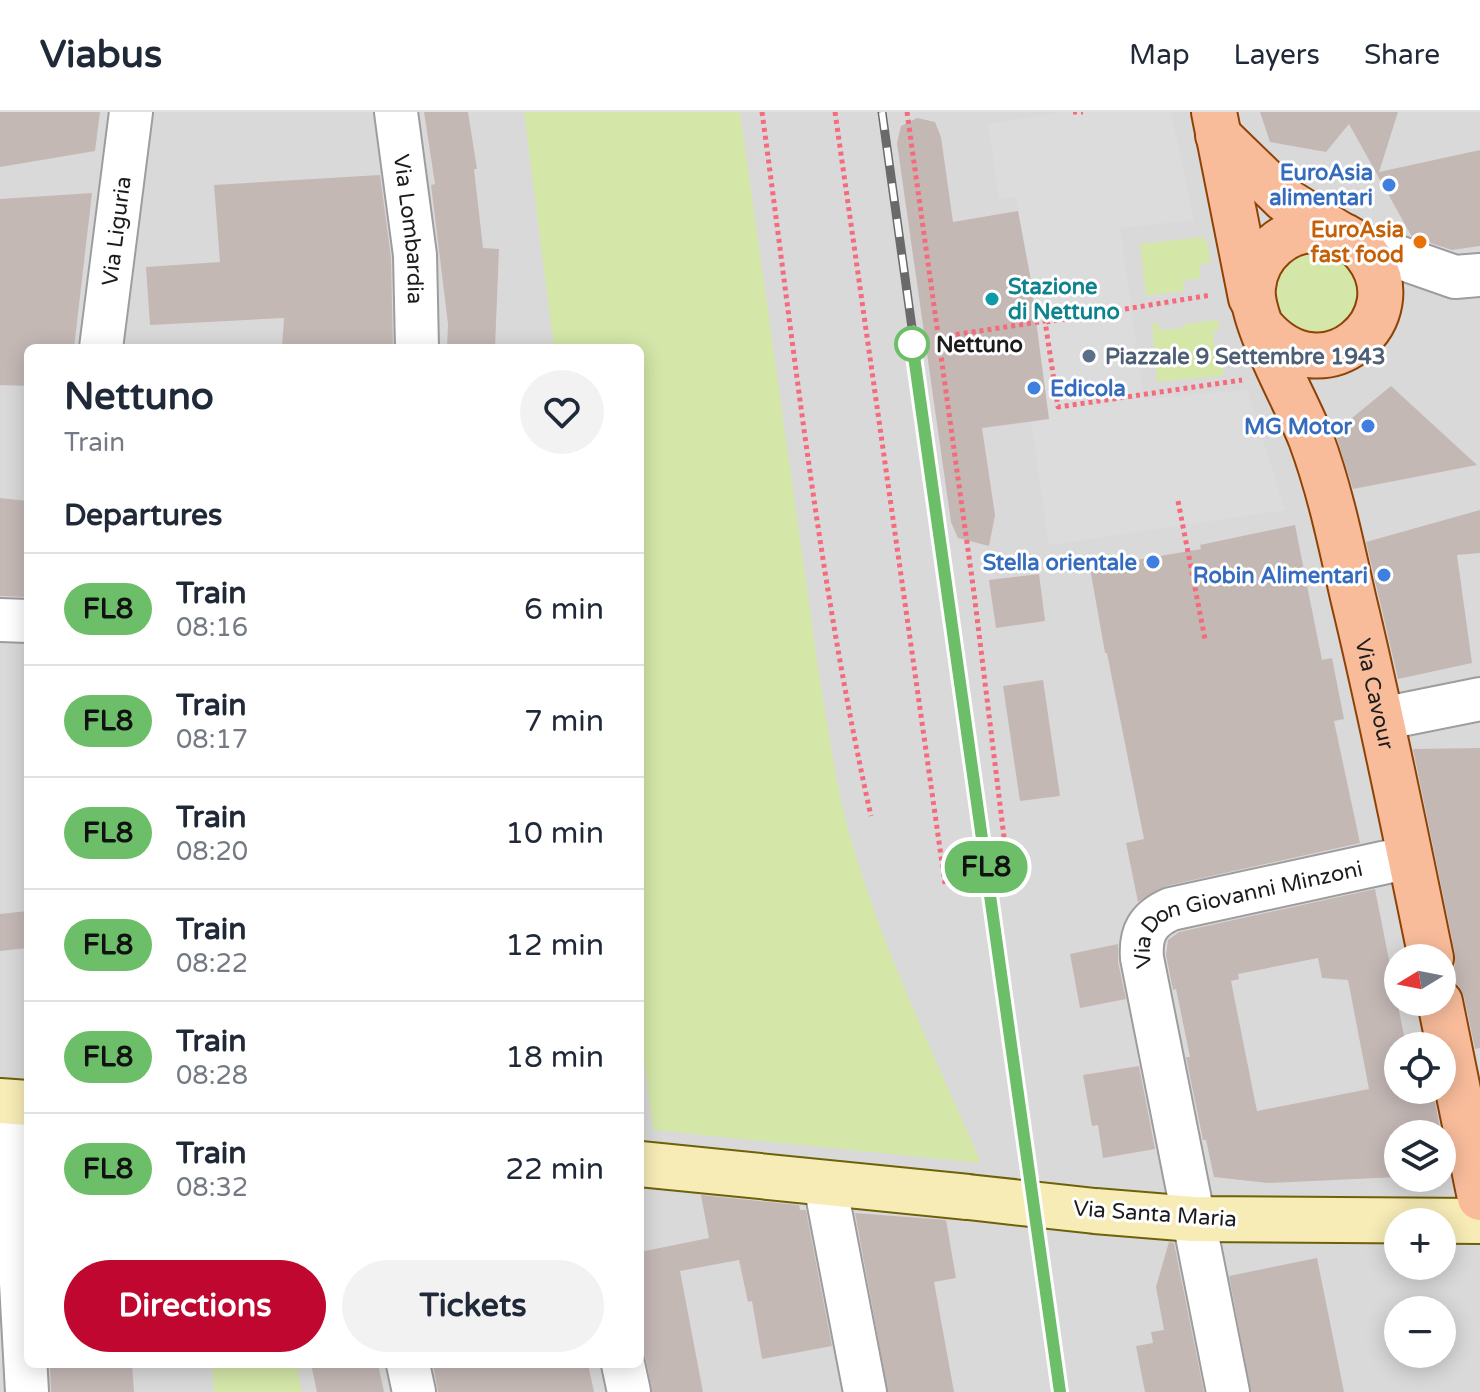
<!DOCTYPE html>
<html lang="en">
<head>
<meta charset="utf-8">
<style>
  body { margin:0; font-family:"Varela Round",sans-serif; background:#f2f2f3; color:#1f2937; height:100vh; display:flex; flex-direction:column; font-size:30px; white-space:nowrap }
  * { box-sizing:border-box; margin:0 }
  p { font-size:26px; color:#747a83 }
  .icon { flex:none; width:44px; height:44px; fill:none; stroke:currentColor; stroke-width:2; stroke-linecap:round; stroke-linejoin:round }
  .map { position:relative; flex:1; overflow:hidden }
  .drawer { position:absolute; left:24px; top:232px; width:620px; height:1024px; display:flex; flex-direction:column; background:#fff; border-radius:12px; box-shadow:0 4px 20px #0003 }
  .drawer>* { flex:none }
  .badge { padding:0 16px; border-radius:26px; font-size:28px; line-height:52px }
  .needle { width:52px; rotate:260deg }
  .tools { position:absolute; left:1384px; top:832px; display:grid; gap:16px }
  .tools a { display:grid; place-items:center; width:72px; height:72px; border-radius:50%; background:#fff; box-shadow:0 4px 20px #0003; font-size:40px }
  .map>.badge { position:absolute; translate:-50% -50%; box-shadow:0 0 0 4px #fff }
  h2 { padding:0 40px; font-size:30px; line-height:72px }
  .round { display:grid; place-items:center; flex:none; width:84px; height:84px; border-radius:42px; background:#f2f2f3 }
  .overview { display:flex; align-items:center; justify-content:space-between; height:136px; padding:0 40px }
  h1 { font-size:38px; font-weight:700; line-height:60px }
  .cta { display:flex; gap:16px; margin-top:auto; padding:16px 40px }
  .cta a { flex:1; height:92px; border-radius:48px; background:#c0072f; color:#fff; font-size:32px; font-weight:700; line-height:92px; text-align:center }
  .cta a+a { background:#f2f2f3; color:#1f2937 }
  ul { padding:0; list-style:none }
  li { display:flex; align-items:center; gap:24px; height:112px; padding:0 40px; border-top:2px solid #e0e1e3 }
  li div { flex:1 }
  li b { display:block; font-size:30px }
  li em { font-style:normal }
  li .badge { min-width:88px; font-weight:700; text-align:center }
  header { display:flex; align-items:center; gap:48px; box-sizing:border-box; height:112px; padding:0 40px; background:#fff; border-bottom:2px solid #e0e1e3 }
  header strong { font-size:38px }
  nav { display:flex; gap:44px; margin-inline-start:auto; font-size:28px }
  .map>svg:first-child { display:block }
  .residential { fill:#dad9d9; fill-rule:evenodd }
  .grass { fill:#d4e6a8 }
  .parking { fill:#dcdcdc }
  .building { fill:#c4b8b5; fill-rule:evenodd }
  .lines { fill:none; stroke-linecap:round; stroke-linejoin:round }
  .street-casing { stroke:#9d9d9d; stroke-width:46 }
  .secondary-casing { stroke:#6d6209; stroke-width:48 }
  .primary-casing { stroke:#8e4305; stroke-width:48 }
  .path { stroke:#f46b7b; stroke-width:5; stroke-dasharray:4 4; stroke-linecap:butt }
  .street { stroke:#fff; stroke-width:42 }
  .secondary { stroke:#f7ecb6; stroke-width:44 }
  .primary { stroke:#f8bc9b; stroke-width:44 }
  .rail-casing { stroke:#6a6a6a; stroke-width:9 }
  .rail { stroke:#fff; stroke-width:6; stroke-dasharray:18; stroke-linecap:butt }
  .secondary-bridge-casing { stroke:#6d6209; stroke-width:48; stroke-linecap:butt }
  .secondary-bridge { stroke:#f7ecb6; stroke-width:44 }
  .line-casing { stroke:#fff; stroke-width:18 }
  .line { stroke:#6cbf68; stroke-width:12 }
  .shop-dot { fill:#3f7fe0; stroke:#fff; stroke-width:3 }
  .food-dot { fill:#e8710a; stroke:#fff; stroke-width:3 }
  .culture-dot { fill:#0f9aa8; stroke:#fff; stroke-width:3 }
  .stop-dot { fill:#fff; stroke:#6cbf68; stroke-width:4 }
  .service-dot { fill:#5c6f8a; stroke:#fff; stroke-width:3 }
  .labels { text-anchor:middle; stroke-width:6; stroke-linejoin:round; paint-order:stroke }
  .shop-label { font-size:22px; font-weight:bold; fill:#366cbe; stroke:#fff; text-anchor:end }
  .food-label { font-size:22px; font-weight:bold; fill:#c56008; stroke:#fff; text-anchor:end }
  .street-label { font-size:22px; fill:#1c1c1c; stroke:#fff }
  .culture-label { font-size:22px; font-weight:bold; fill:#0d838f; stroke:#fff; text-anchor:start }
  .stop-label { font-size:22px; font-weight:bold; fill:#1c1c1c; stroke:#fff; text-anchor:start }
  .service-label { font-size:22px; font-weight:bold; fill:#4e5e75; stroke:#fff; text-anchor:start }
</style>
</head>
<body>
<header>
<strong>Viabus</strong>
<nav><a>Map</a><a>Layers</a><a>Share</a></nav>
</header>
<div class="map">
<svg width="1480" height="1280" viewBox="0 0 1480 1280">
  <rect width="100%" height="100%" fill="#ede7e1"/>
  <path class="residential" d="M0,0H1480V1280H0ZM28,236H640V1252H28ZM1398,846H1442V890H1398ZM1398,934H1442V978H1398ZM1398,1022H1442V1066H1398ZM1398,1110H1442V1154H1398ZM1398,1198H1442V1242H1398Z"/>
  <g class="grass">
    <path d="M524,0H740L820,569C829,621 836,674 850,724C882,837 935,944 981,1051L653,1018L640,913V236H554Z"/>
    <path d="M1203,125L1208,132L1210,151L1199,152L1201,166L1183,169L1184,179L1146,184L1140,132Z"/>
    <path d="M1302,133L1350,144L1366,188L1339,226L1280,216L1268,169Z"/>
    <path d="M1218,208L1219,216L1213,221L1215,237L1222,240L1224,260L1221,264L1157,270L1152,211H1158L1159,218L1185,216L1184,212Z"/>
    <path d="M212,1252H297L302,1280H214Z"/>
  </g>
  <path class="parking" d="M1064,0H1171L1194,108L1120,116L1144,287L1247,278L1285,398L1049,433L1031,310L1049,307L1022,119L1016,85L999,87L988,12Z"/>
  <g class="building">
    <path d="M0,0H100L95,39L0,55Z"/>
    <path d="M424,0H468L477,57H474L483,136L499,137L495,236H447L448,212L431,73L435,72Z"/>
    <path d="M1260,0H1398L1379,60L1480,38V134L1452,138L1412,125L1349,12L1326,40L1270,30Z"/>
    <path d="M917,6L935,10L941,25L953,110L1018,99L1030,163L1049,307L982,316L995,403L989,434L958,426L951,410L897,31L901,14Z"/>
    <path d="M380,63L391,145L393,236H282L284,206L150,213L146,155L220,150L214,73Z"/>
    <path d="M92,81L74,236H28V274L0,273V87Z"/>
    <path d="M1391,274L1477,353L1353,377L1335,320Z"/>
    <path d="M0,386L28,389V485L0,484Z"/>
    <path d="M1480,398V441L1457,443L1472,551L1398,567L1366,430Z"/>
    <path d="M1295,413L1322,548L1332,546L1344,607L1334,609L1360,731L1166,774L1138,790L1126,731L1144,727L1107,541H1105L1090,456L1201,437L1200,433Z"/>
    <path d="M1039,462L1045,509L996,516L989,468Z"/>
    <path d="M1043,568L1060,684L1020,689L1003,574Z"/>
    <path d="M1480,636V936L1475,937L1464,885L1459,874L1452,869L1450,861L1455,853V841L1413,637Z"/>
    <path d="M1375,777L1406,934H1398V978H1415L1416,982L1433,979L1441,1022H1398V1065L1268,1071L1214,1065L1206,1028H1203L1186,945H1190L1176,877L1173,878L1166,843L1168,828L1179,820ZM1318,846L1322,866L1348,868L1369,977L1257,999L1231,869L1239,867L1238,862Z"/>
    <path d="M28,799V836L0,839V802Z"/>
    <path d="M1118,832V850L1126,887L1080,896L1070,842Z"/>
    <path d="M1139,954L1155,1037L1103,1046L1098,1013L1092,1014L1083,963Z"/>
    <path d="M701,1083L799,1093L800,1098H806L832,1234L762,1247L752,1189L748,1190L739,1148L680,1159L703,1280H652L646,1247L640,1235V1140L709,1126Z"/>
    <path d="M855,1101L946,1108L956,1166L934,1170L954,1280H888Z"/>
    <path d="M1169,1130L1174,1131L1204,1280H1145L1136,1234L1153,1231L1151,1220L1164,1218L1156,1175Z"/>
    <path d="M1317,1146L1344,1280H1251L1229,1164Z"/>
    <path d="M50,1252H132L134,1280H51Z"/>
    <path d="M311,1252H378L384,1280H317Z"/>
    <path d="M433,1252H588L594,1280H438Z"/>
  </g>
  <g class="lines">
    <g class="street-casing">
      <g id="street">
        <path id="s1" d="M396,0L415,143L417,236"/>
        <path d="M1355,130L1455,165L1480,163"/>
        <path id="s2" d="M101,236L131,0"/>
        <path d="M0,508L28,509"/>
        <path d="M1381,607L1480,587"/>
        <path d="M11,989L27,1280"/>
        <path d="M825,1072L865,1280"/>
        <path d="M408,1252L414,1280"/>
        <path d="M623,1252L629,1280"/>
        <path id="s3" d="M1228,1280L1142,846C1140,821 1148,807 1171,797L1410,745"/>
      </g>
    </g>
    <g class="secondary-casing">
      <g id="secondary">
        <path d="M0,989L28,991"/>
        <path d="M640,1052L968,1085"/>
        <path d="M1095,1099L1193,1107L1480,1109"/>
      </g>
    </g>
    <g class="primary-casing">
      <g id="primary">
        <path d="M1214,0L1251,186"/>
        <path d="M1218,23L1285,88L1338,121"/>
        <path id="s4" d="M1262,215C1324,288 1416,205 1366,142C1354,127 1337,118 1319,118C1285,116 1256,142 1253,175C1249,208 1298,292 1311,327C1330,378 1341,432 1353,485C1382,604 1406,725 1431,846"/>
        <path d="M1440,890L1480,1086"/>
      </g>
    </g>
    <g class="path">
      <path d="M762,0C794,235 819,472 871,704"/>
      <path d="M835,0L945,772"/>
      <path d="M907,0L974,481L1009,766"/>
      <path d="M1073,0H1083"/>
      <path d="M1046,210L1211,183"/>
      <path d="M940,225L1045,209L1058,295L1242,268"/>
      <path d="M1178,389L1205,527"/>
    </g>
    <use href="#street" class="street"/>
    <use href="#secondary" class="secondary"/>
    <use href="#primary" class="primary"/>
    <g class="rail-casing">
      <path id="rail" d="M882,0L1060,1280"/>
    </g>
    <use href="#rail" class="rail"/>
    <g class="secondary-bridge-casing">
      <path id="secondary-bridge" d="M968,1085L1095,1099"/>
    </g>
    <use href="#secondary-bridge" class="secondary-bridge"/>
  </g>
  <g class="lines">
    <g class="line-casing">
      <path id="line" d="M912,230L1060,1280"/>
    </g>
    <use href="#line" class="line"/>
  </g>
  <g class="shop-dot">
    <circle cx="1389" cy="73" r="8"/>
    <circle cx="1034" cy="276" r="8"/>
    <circle cx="1368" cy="314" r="8"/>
    <circle cx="1153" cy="450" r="8"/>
    <circle cx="1384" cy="463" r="8"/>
  </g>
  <circle class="food-dot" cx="1420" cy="130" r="8"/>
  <circle class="culture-dot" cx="992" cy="187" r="8"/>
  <circle class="stop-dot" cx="912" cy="232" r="16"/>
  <circle class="service-dot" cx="1089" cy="244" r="8"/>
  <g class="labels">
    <g class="shop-label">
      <text x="1373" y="68">EuroAsia<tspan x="1373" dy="25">alimentari</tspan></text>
      <text x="1050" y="284" text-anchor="start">Edicola</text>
      <text x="1352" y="322">MG Motor</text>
      <text x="1137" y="458">Stella orientale</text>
      <text x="1368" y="471">Robin Alimentari</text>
    </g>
    <g class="food-label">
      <text x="1404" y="125">EuroAsia<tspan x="1404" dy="25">fast food</tspan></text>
    </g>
    <g class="street-label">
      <text dy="8" stroke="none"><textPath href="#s2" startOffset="118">Via Liguria</textPath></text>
      <text dy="8" stroke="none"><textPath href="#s1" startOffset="118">Via Lombardia</textPath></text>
      <text dy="8" stroke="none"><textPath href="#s4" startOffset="782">Via Cavour</textPath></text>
      <text dy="8" stroke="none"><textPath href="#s3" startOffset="566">Via Don Giovanni Minzoni</textPath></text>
      <text transform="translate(1155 1101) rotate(4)" y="8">Via Santa Maria</text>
    </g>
    <g class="culture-label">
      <text x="1008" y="182">Stazione<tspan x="1008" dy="25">di Nettuno</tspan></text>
    </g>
    <g class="stop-label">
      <text x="936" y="240">Nettuno</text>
    </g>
    <g class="service-label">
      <text x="1105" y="252">Piazzale 9 Settembre 1943</text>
    </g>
  </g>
</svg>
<div class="tools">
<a><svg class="needle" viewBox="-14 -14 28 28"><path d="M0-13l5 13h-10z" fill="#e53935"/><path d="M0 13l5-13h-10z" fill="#747a83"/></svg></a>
<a><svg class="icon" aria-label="locate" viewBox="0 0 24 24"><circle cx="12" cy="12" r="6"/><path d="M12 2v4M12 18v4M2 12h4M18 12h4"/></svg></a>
<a><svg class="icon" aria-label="layers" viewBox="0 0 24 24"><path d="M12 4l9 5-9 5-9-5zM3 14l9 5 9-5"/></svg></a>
<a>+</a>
<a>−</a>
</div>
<b class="badge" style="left:986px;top:755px;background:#6cbf68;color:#111">FL8</b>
<section class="drawer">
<div class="overview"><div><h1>Nettuno</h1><p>Train</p></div><a class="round"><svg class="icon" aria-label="heart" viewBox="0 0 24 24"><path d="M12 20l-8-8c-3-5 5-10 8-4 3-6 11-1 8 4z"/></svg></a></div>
<h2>Departures</h2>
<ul>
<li><span class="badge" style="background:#6cbf68;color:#111">FL8</span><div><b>Train</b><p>08:16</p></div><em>6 min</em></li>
<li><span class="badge" style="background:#6cbf68;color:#111">FL8</span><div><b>Train</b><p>08:17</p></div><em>7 min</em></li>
<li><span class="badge" style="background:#6cbf68;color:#111">FL8</span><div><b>Train</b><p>08:20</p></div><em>10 min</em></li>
<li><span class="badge" style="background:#6cbf68;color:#111">FL8</span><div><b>Train</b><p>08:22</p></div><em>12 min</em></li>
<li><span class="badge" style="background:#6cbf68;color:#111">FL8</span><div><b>Train</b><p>08:28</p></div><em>18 min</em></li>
<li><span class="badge" style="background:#6cbf68;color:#111">FL8</span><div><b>Train</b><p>08:32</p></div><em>22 min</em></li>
</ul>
<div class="cta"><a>Directions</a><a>Tickets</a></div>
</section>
</div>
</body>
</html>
